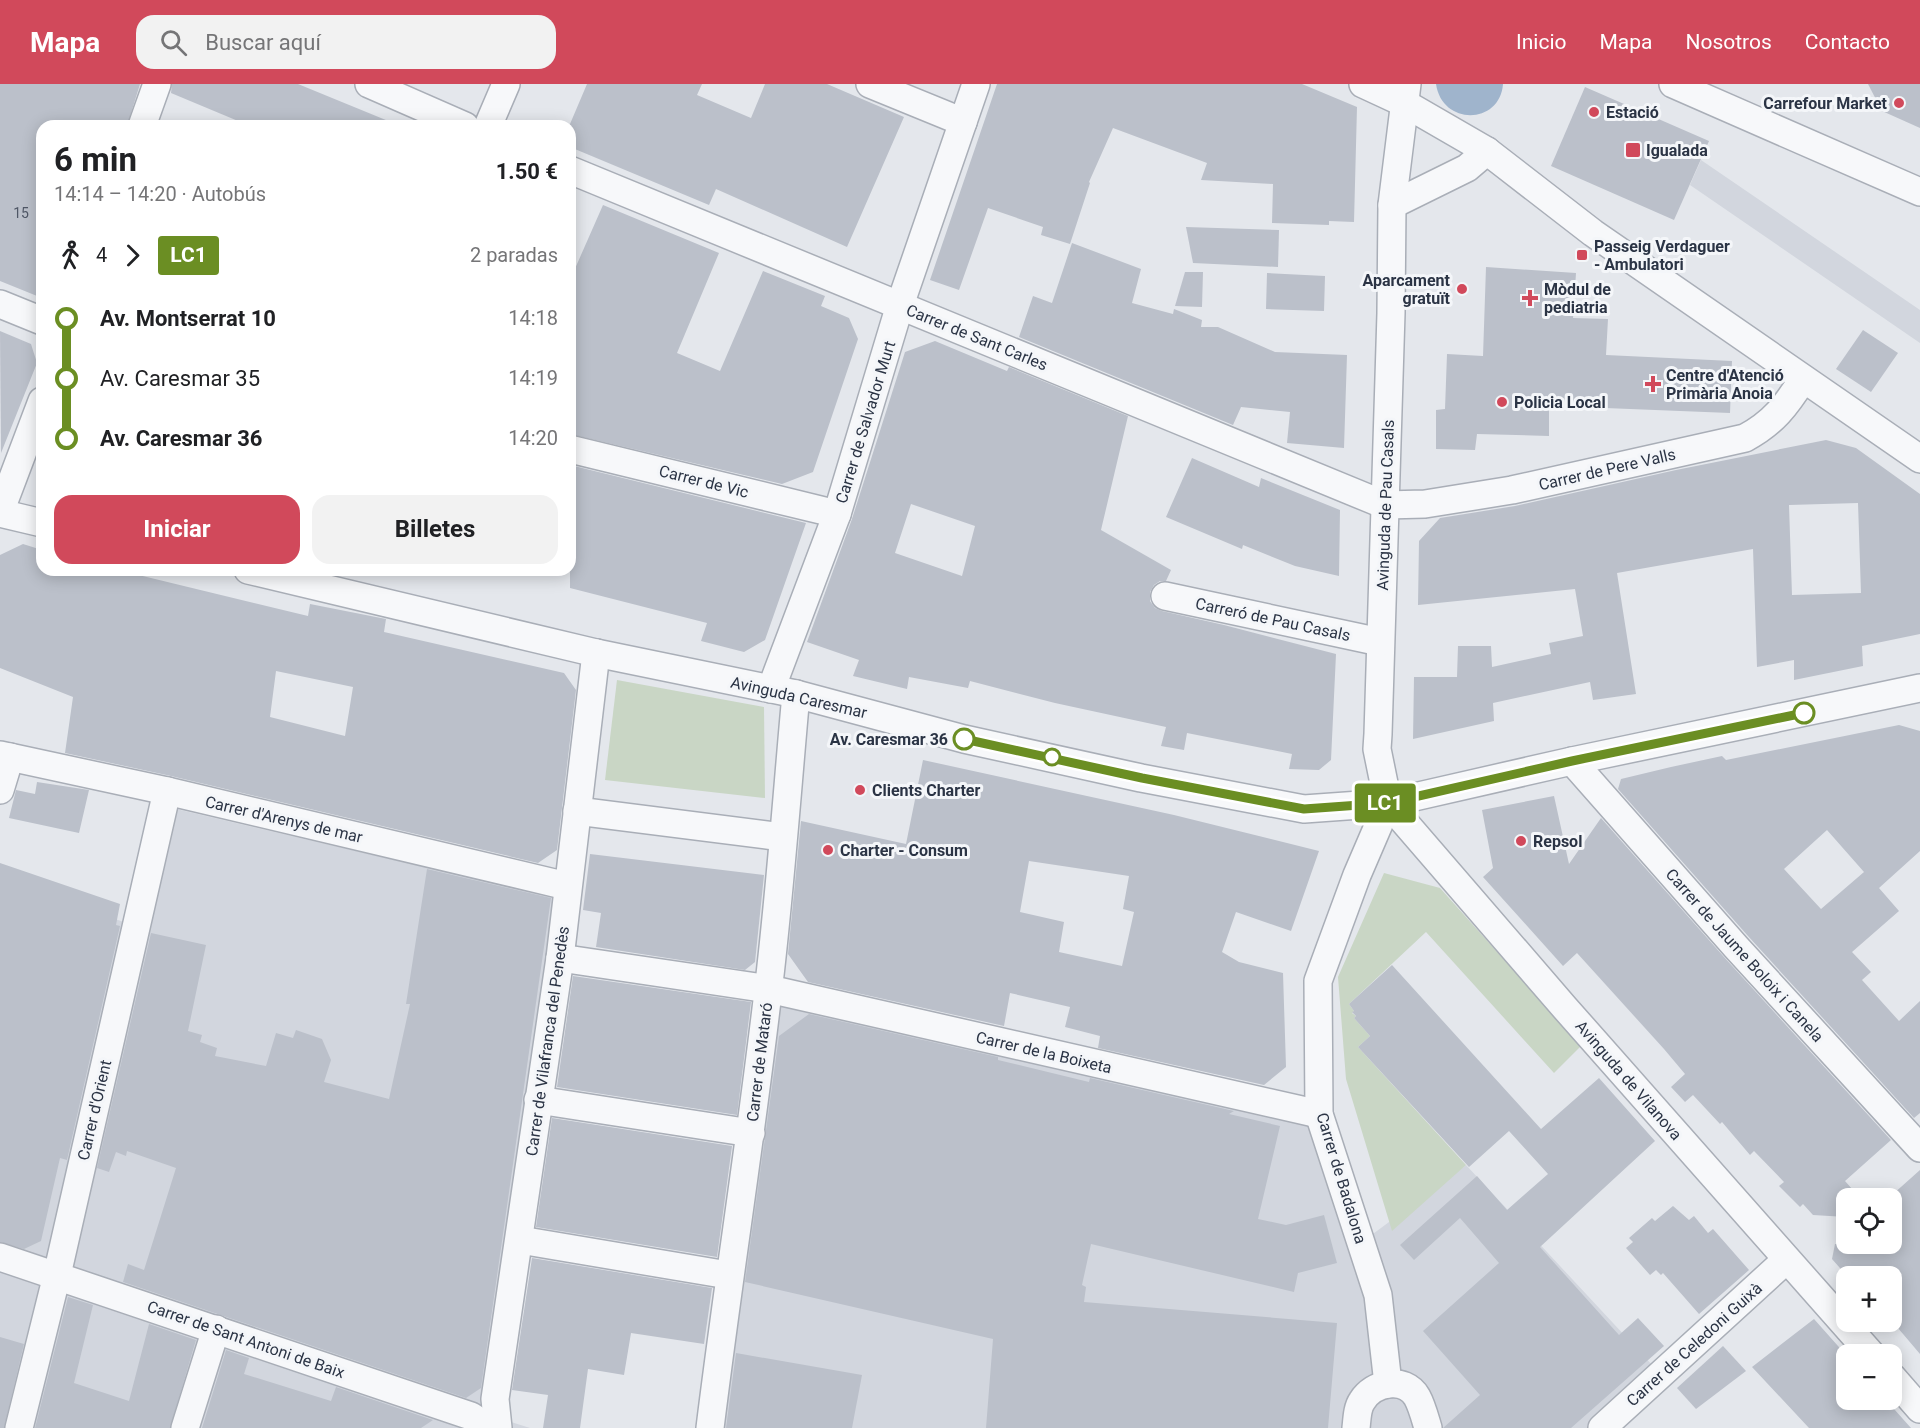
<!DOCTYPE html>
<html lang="es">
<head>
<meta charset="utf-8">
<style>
  body { margin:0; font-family:Roboto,sans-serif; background:#f2f2f2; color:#202124; height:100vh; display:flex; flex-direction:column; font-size:22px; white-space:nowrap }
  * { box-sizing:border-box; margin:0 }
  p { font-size:20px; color:#757577 }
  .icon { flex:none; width:33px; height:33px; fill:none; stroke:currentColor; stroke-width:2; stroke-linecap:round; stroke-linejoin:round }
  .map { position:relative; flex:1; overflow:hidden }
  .panel { position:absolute; left:36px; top:36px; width:540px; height:456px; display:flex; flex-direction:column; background:#fff; border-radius:18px; box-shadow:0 3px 15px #0003 }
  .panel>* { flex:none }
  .badge { padding:0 12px; border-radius:4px; font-size:21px; line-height:39px }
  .controls { position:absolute; left:1836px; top:1104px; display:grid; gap:12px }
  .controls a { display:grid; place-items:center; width:66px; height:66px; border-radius:12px; background:#fff; box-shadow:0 3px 15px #0003; font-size:30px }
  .map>.badge { position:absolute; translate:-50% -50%; box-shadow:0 0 0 3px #fff }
  .legs { display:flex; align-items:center; gap:9px; height:66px; padding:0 18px; font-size:20px }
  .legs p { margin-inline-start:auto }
  .overview { display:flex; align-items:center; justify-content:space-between; height:102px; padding:0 18px }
  h1 { font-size:33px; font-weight:700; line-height:45px }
  .action { display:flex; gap:12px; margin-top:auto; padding:12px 18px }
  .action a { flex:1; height:69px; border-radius:18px; background:#d1495b; color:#fff; font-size:24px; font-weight:700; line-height:69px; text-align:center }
  .action a+a { background:#f2f2f2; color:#202124 }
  ul { padding:0 18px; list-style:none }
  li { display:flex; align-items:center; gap:21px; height:60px; font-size:22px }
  li i { display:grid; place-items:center; width:9px; height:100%; margin:0 8px; background:currentColor }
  li i::after { content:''; width:15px; height:15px; margin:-8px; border:4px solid; border-radius:50%; background:#fff }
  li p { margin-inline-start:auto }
  li:first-child i { background:linear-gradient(#0000 50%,currentColor 0) }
  li:last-child i { background:linear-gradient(currentColor 50%,#0000 0) }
  header { display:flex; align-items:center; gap:36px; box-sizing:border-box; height:84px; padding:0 30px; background:#d1495b; color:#fff }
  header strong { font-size:28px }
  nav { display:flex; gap:33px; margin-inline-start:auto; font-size:21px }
  .search { width:420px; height:54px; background:#f2f2f2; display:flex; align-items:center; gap:15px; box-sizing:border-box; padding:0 21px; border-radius:18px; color:#757577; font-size:22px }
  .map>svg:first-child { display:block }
  .built { fill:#d2d6de }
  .green { fill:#c9d6c5 }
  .water { fill:#9fb4cc }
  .building { fill:#bbc0ca; fill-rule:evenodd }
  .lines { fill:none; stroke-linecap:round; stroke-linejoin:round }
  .minor-casing { stroke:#a9aeb7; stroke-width:30 }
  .minor { stroke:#f7f8fa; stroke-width:27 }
  .line-1-casing { stroke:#fff; stroke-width:14 }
  .line-1 { stroke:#6b8e23; stroke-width:9 }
  .poi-dot { fill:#d1495b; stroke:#f4f6f9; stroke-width:2 }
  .stop-1-dot { fill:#fff; stroke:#6b8e23; stroke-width:3 }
  .labels { text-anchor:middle; stroke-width:6; stroke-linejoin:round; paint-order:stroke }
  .number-label { font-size:14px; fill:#4f5766 }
  .poi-label { font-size:16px; font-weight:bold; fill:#2b3445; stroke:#f4f6f9; text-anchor:start }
  .street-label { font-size:16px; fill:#2b3445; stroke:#f4f6f9 }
  .stop-label { font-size:16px; font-weight:bold; fill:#2b3445; stroke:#f4f6f9; text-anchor:end }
</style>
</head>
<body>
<header>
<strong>Mapa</strong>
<div class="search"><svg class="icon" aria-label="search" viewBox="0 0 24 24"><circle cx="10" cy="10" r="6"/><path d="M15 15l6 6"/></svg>Buscar aquí</div>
<nav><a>Inicio</a><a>Mapa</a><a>Nosotros</a><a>Contacto</a></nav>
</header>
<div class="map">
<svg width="1920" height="1344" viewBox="0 0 1920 1344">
  <rect width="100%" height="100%" fill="#e4e7ec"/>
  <g class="built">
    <path d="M1701,76L1920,226V259L1690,101Z"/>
    <path d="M159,721L557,814L486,1330L530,1344H0V797L127,839Z"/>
    <path d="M764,910L1315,1034L1358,1161L1466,1081L1667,1297L1617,1344H699Z"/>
  </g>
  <g class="green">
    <path d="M617,596L764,623L765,714L605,696Z"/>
    <path d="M1384,789L1440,804L1581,962L1554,989L1426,848L1349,920L1354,927L1352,929L1356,932L1354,934L1370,952L1358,963L1466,1081L1392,1147L1346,995L1338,893Z"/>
  </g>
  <path class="water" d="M1436,0H1503C1500,41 1442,42 1436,0Z"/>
  <g class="building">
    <path d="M0,0H140L127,42H42V214L0,197Z"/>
    <path d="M172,0H298L398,41L250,42L171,9Z"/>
    <path d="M587,0H702L697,11L751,34L765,0H827L904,33L847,163L716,105L709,121L570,63V40Z"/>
    <path d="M997,0H1302L1357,23L1354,138L1329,137V141L1272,139L1273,100L1201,96L1207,79L1113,44L1089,98L1090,99L1070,160L1041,151L1043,143L988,124L959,206L930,196Z"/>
    <path d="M1868,0H1920V44L1882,27Z"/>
    <path d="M1585,3L1709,57L1674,136L1551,82Z"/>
    <path d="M603,121L719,169L677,269L720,287L763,187L825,212L821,222L849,234L858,255L813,388L782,400L570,350V196Z"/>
    <path d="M1186,143L1279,146L1278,183L1193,179Z"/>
    <path d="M1072,159L1141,185L1132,219L1173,230L1174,225L1202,236L1201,243H1218L1275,268L1347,271L1344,364L1287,359L1290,328L1241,323L1233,341L1019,253L1033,212L1052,219Z"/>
    <path d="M1486,183L1576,189L1573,234L1608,235L1606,271L1732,277L1730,329L1555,322V324L1549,323V352L1477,350L1475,366L1436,365V326L1445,325L1447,270L1483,272Z"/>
    <path d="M1185,188H1203L1202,223L1175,222Z"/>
    <path d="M1267,189L1325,192L1324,227L1266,225Z"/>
    <path d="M1863,246L1898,269L1871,308L1836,285Z"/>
    <path d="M0,247L31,260L37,279L1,369Z"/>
    <path d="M935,257L1007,287L1009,283L1128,332L1101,446L1171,486L1166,497H1160L1154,501L1150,508V517L1155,524L1162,527L1224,541L1336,570L1331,676L1319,686L1289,685L1292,670L1187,649L1184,666L1161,662L1166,643L1055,619L970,597L968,604L909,593L907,605L853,592L859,576L807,558L852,435L905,268ZM911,420L975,442L962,492L895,469Z"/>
    <path d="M1826,356L1856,364L1920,410V550L1862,562L1863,582L1794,596V576L1757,583L1753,465L1617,489L1636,610L1593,616L1590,598L1493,619L1494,637L1413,655L1414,593H1457L1458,562H1491L1492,583L1551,570L1549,559L1583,552L1575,505L1418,521L1419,457L1440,434L1515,422L1676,386ZM1858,419L1861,509L1792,511L1789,421Z"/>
    <path d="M1192,374L1259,403L1261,394L1340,426L1339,492L1295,482L1243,461L1242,465L1166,433Z"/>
    <path d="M570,381L806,439L765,556L744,568L701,557L707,539L570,504Z"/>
    <path d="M23,460L42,466V486H118L308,532L310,520L386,535L384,548L564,589L576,606L557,766L538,779L171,692L65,669L73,613L0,584V471ZM276,587L353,603L345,652L270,633Z"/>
    <path d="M1899,641L1920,647V767L1879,804L1899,827L1852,868L1871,888L1862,896L1899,937L1920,917V1029L1914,1034L1748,852L1618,705L1621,695L1671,683L1722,672L1726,676ZM1827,746L1864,788L1821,825L1784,785Z"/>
    <path d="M923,676L1174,731L1319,767L1291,847L1236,828L1222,868L1239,878L1283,889L1286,983L1264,1001L1098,964L1100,952L1065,943L1070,923L1010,909L1004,942L808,898L788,870L801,737L906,760ZM1029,777L1129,792L1123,825L1134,828L1122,882L1059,868L1064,838L1020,828Z"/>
    <path d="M37,698L89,706L79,749L9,734L16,706L35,710Z"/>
    <path d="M1554,712L1569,780L1601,734L1724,873L1891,1056L1845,1097L1860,1114H1846V1133L1813,1131L1803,1120L1800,1123L1779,1102L1784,1098L1754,1067L1750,1071L1722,1038L1720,1040L1693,1011L1685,1018L1671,1003L1685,990L1664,965L1577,869L1563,882L1483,793L1493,784L1482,726Z"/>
    <path d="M590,770L764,791L755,878L745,886L596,863L601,829L583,826Z"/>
    <path d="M0,779L120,820L116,841L120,842L67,1076L60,1074L41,1157L24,1165L0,1158Z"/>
    <path d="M427,785L551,814L481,1304L466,1314L123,1198L128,1180L144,1186L176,1084L127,1067L126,1072L116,1068L109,1088L97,1084L151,849L206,861L188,947L202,951L200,958L217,964L215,972L266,982L276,949L293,954L296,946L322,955L331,976L324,998L389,1015L410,920H406Z"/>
    <path d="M1392,881L1541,1045L1599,994L1655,1057L1540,1163L1619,1251L1638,1234L1664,1262L1571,1344H1443L1480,1311L1423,1247L1499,1179L1460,1134L1414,1176L1400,1161L1477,1092L1507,1126L1548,1090L1509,1047L1469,1083L1358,963L1370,952L1354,934L1356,932L1352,928L1354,927L1349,920Z"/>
    <path d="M573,892L751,918L737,1031L557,1003Z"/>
    <path d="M809,930L998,973V976L1089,998L1090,994L1234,1027L1229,1030L1280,1042L1258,1135L1286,1141L1324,1131L1337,1179L1298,1189L1294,1208L1091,1160L1082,1201L1086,1203L1084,1218L1337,1239L1328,1344H986L993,1255L745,1198L779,952Z"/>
    <path d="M552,1034L732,1062L717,1173L536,1143Z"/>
    <path d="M1920,1086V1270L1892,1237V1192H1847L1832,1175L1835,1160H1892V1111Z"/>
    <path d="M1673,1122L1689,1136L1694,1132L1708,1149L1713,1145L1749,1186L1699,1230L1663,1189L1661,1191L1656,1186L1650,1191L1626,1164L1633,1158L1629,1154L1652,1134L1655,1137Z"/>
    <path d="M532,1174L712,1204L704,1260L631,1249L624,1291L588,1285L580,1344H543L548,1311L512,1306Z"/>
    <path d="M68,1213L93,1221L74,1299L129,1317L149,1240L196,1256L170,1344H35Z"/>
    <path d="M1814,1235L1846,1271V1316H1886L1911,1344H1809L1752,1283Z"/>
    <path d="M0,1253L24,1260L4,1344H0Z"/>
    <path d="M1723,1262L1746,1287L1696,1325L1677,1304Z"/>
    <path d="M226,1266L249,1274L244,1290L331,1317L336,1303L433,1336L421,1344H202Z"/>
    <path d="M736,1269L862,1291L852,1344H726Z"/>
  </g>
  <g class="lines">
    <g class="minor-casing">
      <g id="minor">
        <path d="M369,0L465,42"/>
        <path d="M870,0L963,38"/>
        <path d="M1363,0L1404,19L1487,67L1593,149L1920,375"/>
        <path d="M1407,0L1392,121L1391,229L1378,650L1377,665L1388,719L1565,924L1871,1270"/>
        <path d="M1673,0L1920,108"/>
        <path d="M142,42L157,0"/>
        <path d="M488,42L506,0"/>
        <path d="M570,86L1385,421L1425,420L1512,406L1745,354C1773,339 1786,322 1803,295"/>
        <path d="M1392,121L1467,84L1487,67"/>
        <path d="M0,220L42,237"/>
        <path d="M570,365L837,430"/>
        <path d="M0,428L42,317"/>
        <path d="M0,429L42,439"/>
        <path d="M248,486L596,569L796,610L964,655L1141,694L1304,725L1388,719L1572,677L1920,604"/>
        <path d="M1165,512L1380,558"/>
        <path d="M771,605L837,430L900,221L976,0"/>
        <path d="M0,671L167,707L567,802"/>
        <path d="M1572,677L1736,863L1920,1064"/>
        <path d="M0,706L10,673"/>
        <path d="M577,727L782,753"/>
        <path d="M560,874L769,905L1319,1030"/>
        <path d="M538,1016L751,1049"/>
        <path d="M520,1156L728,1191"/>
        <path d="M0,1173L471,1332L489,1344"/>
        <path d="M1892,1293L1920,1325"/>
        <path d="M1388,1300L1378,1211L1319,1030L1318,897L1357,791L1388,719"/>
        <path d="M19,1344L57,1191L167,707"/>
        <path d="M185,1344L216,1245"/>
        <path d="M498,1344L495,1315L560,874L596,569"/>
        <path d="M710,1344C728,1198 751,1054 768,908C780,809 787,709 796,610"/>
        <path d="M1356,1344C1357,1336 1357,1324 1362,1317C1373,1299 1404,1291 1417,1313C1422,1322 1425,1334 1428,1344"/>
        <path d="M1602,1344L1786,1176"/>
      </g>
    </g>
    <use href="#minor" class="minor"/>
  </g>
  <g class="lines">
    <g class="line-1-casing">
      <path id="line-1" d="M964,655L1142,694L1304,725L1388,719L1572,677L1804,629"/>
    </g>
    <use href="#line-1" class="line-1"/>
  </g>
  <g class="poi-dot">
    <circle cx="1899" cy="19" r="6"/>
    <circle cx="1594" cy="28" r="6"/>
    <rect x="1625" y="58" width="16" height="16" rx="3"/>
    <rect x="1576" y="165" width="12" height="12" rx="3"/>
    <circle cx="1462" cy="205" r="6"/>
    <path d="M1527 205h6v6h6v6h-6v6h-6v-6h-6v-6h6z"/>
    <path d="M1650 291h6v6h6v6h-6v6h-6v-6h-6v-6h6z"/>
    <circle cx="1502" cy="318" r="6"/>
    <circle cx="860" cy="706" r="6"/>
    <circle cx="1521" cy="757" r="6"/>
    <circle cx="828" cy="766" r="6"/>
  </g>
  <g class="stop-1-dot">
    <circle cx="1804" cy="629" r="10"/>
    <circle cx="964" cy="655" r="10"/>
    <circle cx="1052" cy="673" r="8"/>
  </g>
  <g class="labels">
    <g class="number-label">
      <text x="21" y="134">15</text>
    </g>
    <g class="poi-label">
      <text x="1887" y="25" text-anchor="end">Carrefour Market</text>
      <text x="1606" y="34">Estació</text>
      <text x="1646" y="72">Igualada</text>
      <text x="1594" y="168">Passeig Verdaguer<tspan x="1594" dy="18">- Ambulatori</tspan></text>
      <text x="1450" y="202" text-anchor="end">Aparcament<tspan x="1450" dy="18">gratuït</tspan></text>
      <text x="1544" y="211">Mòdul de<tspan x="1544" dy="18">pediatria</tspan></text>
      <text x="1666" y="297">Centre d'Atenció<tspan x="1666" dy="18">Primària Anoia</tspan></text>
      <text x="1514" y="324">Policia Local</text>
      <text x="872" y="712">Clients Charter</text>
      <text x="1533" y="763">Repsol</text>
      <text x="840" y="772">Charter - Consum</text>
    </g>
    <g class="street-label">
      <text transform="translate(977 253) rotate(22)" y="6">Carrer de Sant Carles</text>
      <text transform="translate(865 338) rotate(-73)" y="6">Carrer de Salvador Murt</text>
      <text transform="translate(1607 385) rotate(-13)" y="6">Carrer de Pere Valls</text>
      <text transform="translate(704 397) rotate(14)" y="6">Carrer de Vic</text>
      <text transform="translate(1385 421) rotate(-88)" y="6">Avinguda de Pau Casals</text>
      <text transform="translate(1273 535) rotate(12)" y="6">Carreró de Pau Casals</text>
      <text transform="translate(799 613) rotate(13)" y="6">Avinguda Caresmar</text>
      <text transform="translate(284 735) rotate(13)" y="6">Carrer d'Arenys de mar</text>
      <text transform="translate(1745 871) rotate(48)" y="6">Carrer de Jaume Boloix i Canela</text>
      <text transform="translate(547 957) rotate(-82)" y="6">Carrer de Vilafranca del Penedès</text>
      <text transform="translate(1044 968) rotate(13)" y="6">Carrer de la Boixeta</text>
      <text transform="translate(759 978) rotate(-83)" y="6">Carrer de Mataró</text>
      <text transform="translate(1629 996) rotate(49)" y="6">Avinguda de Vilanova</text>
      <text transform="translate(94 1026) rotate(-77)" y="6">Carrer d'Orient</text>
      <text transform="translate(1342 1094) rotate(73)" y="6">Carrer de Badalona</text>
      <text transform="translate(246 1255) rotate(19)" y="6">Carrer de Sant Antoni de Baix</text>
      <text transform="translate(1694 1260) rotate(-42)" y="6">Carrer de Celedoni Guixà</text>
    </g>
    <g class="stop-label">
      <text x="948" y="661">Av. Caresmar 36</text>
    </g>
  </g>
</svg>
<div class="controls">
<a><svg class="icon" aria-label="locate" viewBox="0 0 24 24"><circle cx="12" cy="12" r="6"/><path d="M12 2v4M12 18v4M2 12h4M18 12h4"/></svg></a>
<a>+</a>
<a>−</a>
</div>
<b class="badge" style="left:1385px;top:719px;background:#6b8e23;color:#fff">LC1</b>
<section class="panel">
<div class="overview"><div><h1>6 min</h1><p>14:14 – 14:20 · Autobús</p></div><b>1.50 €</b></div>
<div class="legs"><svg class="icon" aria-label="walk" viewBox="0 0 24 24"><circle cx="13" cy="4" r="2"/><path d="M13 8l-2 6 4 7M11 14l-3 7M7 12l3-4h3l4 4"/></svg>4<svg class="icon" aria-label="forward" viewBox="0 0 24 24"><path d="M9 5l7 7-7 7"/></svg><b class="badge" style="background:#6b8e23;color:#fff">LC1</b><p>2 paradas</p></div>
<ul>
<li><i style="color:#6b8e23"></i><b>Av. Montserrat 10</b><p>14:18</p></li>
<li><i style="color:#6b8e23"></i><span>Av. Caresmar 35</span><p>14:19</p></li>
<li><i style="color:#6b8e23"></i><b>Av. Caresmar 36</b><p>14:20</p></li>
</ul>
<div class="action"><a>Iniciar</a><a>Billetes</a></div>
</section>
</div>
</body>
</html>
